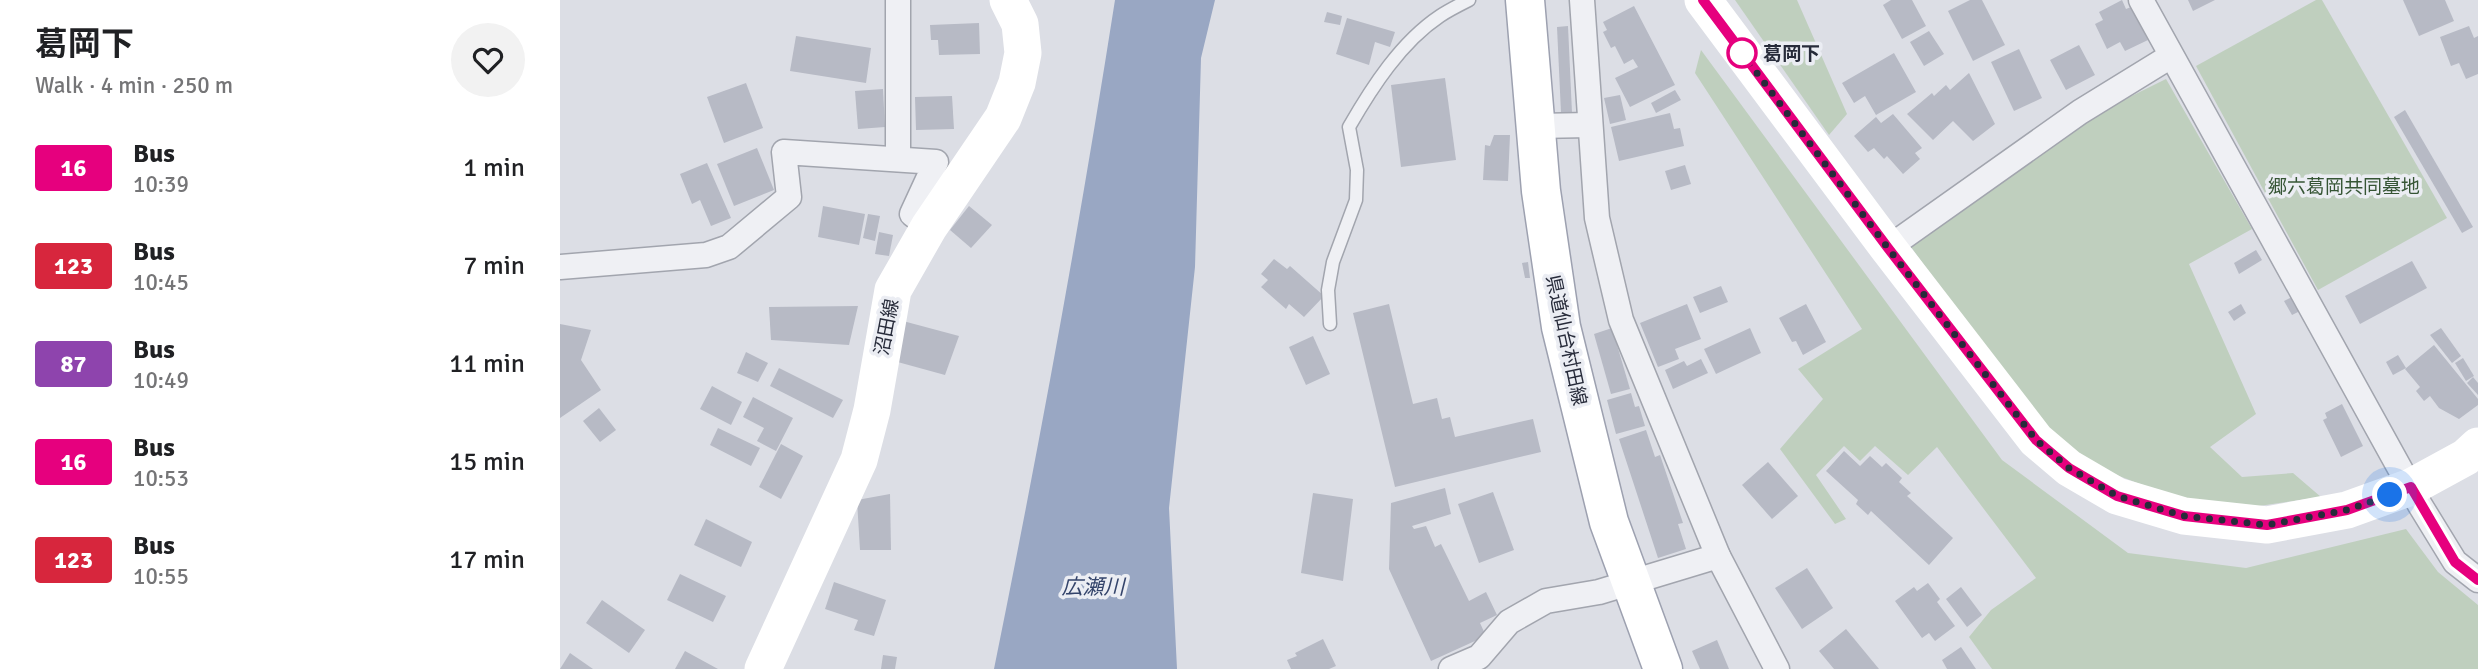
<!DOCTYPE html>
<html lang="en">
<head>
<meta charset="utf-8">
<style>
  body { margin:0; font-family:Signika,"Noto Sans JP",sans-serif; background:#f2f2f2; color:#202124; height:100vh; display:flex; flex-direction:column; font-size:26px; white-space:nowrap }
  * { box-sizing:border-box; margin:0 }
  p { font-size:23px; color:#757577 }
  .icon { flex:none; width:38px; height:38px; fill:none; stroke:currentColor; stroke-width:2; stroke-linecap:round; stroke-linejoin:round }
  .map { position:relative; flex:1; overflow:hidden }
  .side { display:flex; flex-direction:column; background:#fff; width:560px }
  .side>* { flex:none }
  .badge { padding:0 14px; border-radius:5px; font-size:24px; line-height:46px }
  .you { position:absolute; width:35px; height:35px; margin:-18px; border:5px solid #fff; border-radius:50%; background:#1a73e8; box-shadow:0 0 0 10px #1a73e833 }
  .map>.badge { position:absolute; translate:-50% -50%; box-shadow:0 0 0 4px #fff }
  .round { display:grid; place-items:center; flex:none; width:74px; height:74px; border-radius:37px; background:#f2f2f2 }
  .head { display:flex; align-items:center; justify-content:space-between; height:119px; padding:0 35px }
  h1 { font-size:33px; font-weight:700; line-height:52px }
  ul { padding:0; list-style:none }
  li { display:flex; align-items:center; gap:21px; height:98px; padding:0 35px }
  li div { flex:1 }
  li b { display:block; font-size:26px }
  li em { font-style:normal }
  li .badge { min-width:77px; font-weight:700; text-align:center }
  main { display:flex; flex:1; min-height:0 }
  .map>svg:first-child { display:block }
  .green { fill:#bfcfbe }
  .water { fill:#99a7c3 }
  .building { fill:#b7bac5 }
  .lines { fill:none; stroke-linecap:round; stroke-linejoin:round }
  .lane-casing { stroke:#a2a5ae; stroke-width:15 }
  .street-casing { stroke:#a2a5ae; stroke-width:27 }
  .primary-casing { stroke:#9da1b0; stroke-width:41 }
  .lane { stroke:#eff0f4; stroke-width:12 }
  .street { stroke:#eff0f4; stroke-width:24 }
  .secondary { stroke:#fff; stroke-width:37 }
  .primary { stroke:#fff; stroke-width:38 }
  .line-casing { stroke:#fff; stroke-width:16 }
  .line { stroke:#e6007e; stroke-width:10 }
  .walk { stroke:#272b3a; stroke-width:7; stroke-dasharray:0 12.6 }
  .stop-dot { fill:#fff; stroke:#e6007e; stroke-width:3.5 }
  .labels { text-anchor:middle; stroke-width:7; stroke-linejoin:round; paint-order:stroke }
  .stop-label { font-size:19px; font-weight:bold; fill:#272b3a; stroke:#ebedf3; text-anchor:start }
  .park-label { font-size:19px; fill:#365535; stroke:#ebedf3 }
  .street-label { font-size:19px; fill:#272b3a; stroke:#ebedf3 }
  .water-label { font-size:21px; font-style:italic; fill:#34446b; stroke:#ebedf3 }
</style>
</head>
<body>
<main>
<section class="side">
<div class="head"><div><h1>葛岡下</h1><p>Walk · 4 min · 250 m</p></div><a class="round"><svg class="icon" aria-label="heart" viewBox="0 0 24 24"><path d="M12 20l-8-8c-3-5 5-10 8-4 3-6 11-1 8 4z"/></svg></a></div>
<ul>
<li><span class="badge" style="background:#e6007e;color:#fff">16</span><div><b>Bus</b><p>10:39</p></div><em>1 min</em></li>
<li><span class="badge" style="background:#d7263d;color:#fff">123</span><div><b>Bus</b><p>10:45</p></div><em>7 min</em></li>
<li><span class="badge" style="background:#8e44ad;color:#fff">87</span><div><b>Bus</b><p>10:49</p></div><em>11 min</em></li>
<li><span class="badge" style="background:#e6007e;color:#fff">16</span><div><b>Bus</b><p>10:53</p></div><em>15 min</em></li>
<li><span class="badge" style="background:#d7263d;color:#fff">123</span><div><b>Bus</b><p>10:55</p></div><em>17 min</em></li>
</ul>
</section>
<div class="map">
<svg width="1918" height="669" viewBox="0 0 1918 669">
  <rect width="100%" height="100%" fill="#dcdee5"/>
  <g class="green">
    <path d="M1175,0H1237L1287,114L1269,135Z"/>
    <path d="M1756,0H1762L1887,218L1758,290L1636,66Z"/>
    <path d="M1141,50L1442,460L1568,553L1686,568L1846,529L1878,572L1918,605V669H1432L1409,637L1431,610L1476,578L1377,447L1348,475L1315,446L1300,461L1284,446L1256,475L1286,519L1275,524L1220,449L1263,399L1238,369L1302,329L1135,73Z"/>
    <path d="M1606,79L1692,229L1629,264L1696,414L1650,447L1682,477L1733,473L1761,497L1692,507H1641L1522,462L1463,402L1351,247L1525,119Z"/>
  </g>
  <path class="water" d="M555,0H655L641,58L635,267L609,508L617,669H434C479,447 520,224 555,0Z"/>
  <g class="building">
    <path d="M1331,0H1352L1366,26L1342,39L1323,5Z"/>
    <path d="M1410,0H1422L1445,45L1413,61L1388,11Z"/>
    <path d="M1562,0L1566,9L1571,7L1588,40L1565,51L1560,42L1547,49L1535,24L1543,20L1539,12Z"/>
    <path d="M1628,0H1655L1633,11Z"/>
    <path d="M1843,0H1885L1894,21L1859,36Z"/>
    <path d="M1074,6L1115,85L1070,107L1055,78L1078,67L1073,59L1064,64L1055,46L1051,48L1043,32L1047,30L1043,22Z"/>
    <path d="M767,12L782,16L780,25L764,22Z"/>
    <path d="M787,18L835,32L830,47L815,42L809,65L776,54Z"/>
    <path d="M419,23L420,54L379,55L378,40H371L370,25Z"/>
    <path d="M1008,26L1012,113H1001L997,27Z"/>
    <path d="M1909,26L1914,38L1918,36V74L1906,79L1899,63L1891,66L1880,37Z"/>
    <path d="M1369,31L1384,54L1364,66L1350,42Z"/>
    <path d="M236,36L311,48L306,83L230,71Z"/>
    <path d="M1519,45L1535,75L1506,90L1490,60Z"/>
    <path d="M1459,49L1482,98L1454,111L1431,62Z"/>
    <path d="M1334,53L1356,92L1316,115L1305,96L1294,103L1282,83Z"/>
    <path d="M1409,73L1435,124L1413,141L1393,121L1373,140L1347,114L1372,93L1374,96L1386,85L1390,90Z"/>
    <path d="M885,78L896,160L841,167L831,85Z"/>
    <path d="M186,83L203,128L164,143L147,97Z"/>
    <path d="M323,89L325,127L298,129L295,91Z"/>
    <path d="M1115,90L1121,100L1096,113L1091,103Z"/>
    <path d="M1060,95L1066,120L1050,124L1044,98Z"/>
    <path d="M392,96L394,129L356,130L355,97Z"/>
    <path d="M1845,110L1913,227L1902,233L1834,117Z"/>
    <path d="M1110,113L1114,129L1120,128L1124,146L1059,161L1051,127Z"/>
    <path d="M1333,114L1362,148L1355,153L1360,159L1343,174L1327,156L1324,159L1314,148L1308,152L1294,136L1316,117L1321,123Z"/>
    <path d="M934,135H950L948,181L923,180L925,145L930,146Z"/>
    <path d="M197,148L214,190L174,206L157,164Z"/>
    <path d="M147,163L171,218L151,226L140,200L132,204L120,174Z"/>
    <path d="M1125,165L1131,184L1111,190L1105,171Z"/>
    <path d="M263,206L305,214L299,245L258,237Z"/>
    <path d="M409,206L432,225L411,248L390,230Z"/>
    <path d="M308,214L320,216L315,241L303,238Z"/>
    <path d="M319,232L333,235L329,256L315,254Z"/>
    <path d="M1696,250L1702,260L1679,274L1674,263Z"/>
    <path d="M714,259L727,269L730,266L764,296L744,317L729,304L726,309L701,287L708,280L701,274Z"/>
    <path d="M1852,261L1867,288L1800,324L1785,296Z"/>
    <path d="M968,262L970,278H965L962,263Z"/>
    <path d="M1161,286L1168,302L1140,313L1133,297Z"/>
    <path d="M1734,296L1742,310L1732,315L1724,301Z"/>
    <path d="M829,304L853,404L877,398L882,419L890,417L895,437L973,419L981,452L835,487L793,313Z"/>
    <path d="M1127,304L1141,339L1115,349L1119,359L1098,367L1080,323Z"/>
    <path d="M1246,304L1266,342L1243,355L1236,341L1232,342L1219,318Z"/>
    <path d="M1681,304L1686,313L1674,321L1668,312Z"/>
    <path d="M298,306L289,345L211,340L209,307Z"/>
    <path d="M343,321L399,336L385,375L334,361Z"/>
    <path d="M0,324L31,330L21,360L41,390L0,418Z"/>
    <path d="M1052,328L1070,389L1051,394L1034,334Z"/>
    <path d="M1190,328L1201,353L1156,374L1144,349Z"/>
    <path d="M1881,328L1901,356L1892,363L1870,335Z"/>
    <path d="M753,336L770,374L746,385L729,347Z"/>
    <path d="M1874,345L1918,399V405L1899,419L1879,408L1870,396L1864,401L1856,391L1860,387L1845,369Z"/>
    <path d="M186,352L208,363L198,382L177,373Z"/>
    <path d="M1838,355L1846,368L1833,375L1826,362Z"/>
    <path d="M1903,358L1914,376L1906,381L1895,363Z"/>
    <path d="M1141,359L1148,373L1113,389L1105,370L1124,361L1127,366Z"/>
    <path d="M219,368L283,400L273,418L210,386Z"/>
    <path d="M1913,377L1918,383V395L1907,383Z"/>
    <path d="M152,386L182,402L171,425L140,409Z"/>
    <path d="M1071,393L1075,407L1079,406L1085,426L1056,434L1047,400Z"/>
    <path d="M193,397L233,418L216,451L197,441L204,428L183,417Z"/>
    <path d="M1782,404L1803,446L1781,457L1763,420L1767,418L1765,413Z"/>
    <path d="M39,408L56,430L40,442L23,421Z"/>
    <path d="M158,428L200,448L191,466L150,445Z"/>
    <path d="M1086,430L1095,457L1100,455L1123,523L1118,524L1126,549L1098,558L1059,439Z"/>
    <path d="M221,444L243,456L221,499L199,487Z"/>
    <path d="M1284,451L1300,466L1310,456L1322,467L1326,463L1342,478L1339,482L1351,493L1347,496L1393,538L1369,565L1311,511L1308,515L1296,504L1298,500L1266,471Z"/>
    <path d="M1208,462L1238,496L1212,519L1182,485Z"/>
    <path d="M885,488L891,514L852,526L854,529L866,526L875,547L881,544L909,601L926,592L937,615L920,623L926,636L871,661L829,569L831,503Z"/>
    <path d="M933,492L954,550L919,563L898,504Z"/>
    <path d="M753,493L793,499L783,581L741,573Z"/>
    <path d="M330,494L331,550H300L297,500Z"/>
    <path d="M146,519L192,542L181,567L134,545Z"/>
    <path d="M1247,568L1273,608L1242,629L1215,588Z"/>
    <path d="M120,574L166,596L153,622L107,600Z"/>
    <path d="M274,582L326,600L314,636L294,630L298,620L265,609Z"/>
    <path d="M1368,583L1380,599L1377,602L1395,626L1375,641L1369,633L1362,638L1335,601L1354,587L1357,591Z"/>
    <path d="M1401,587L1422,615L1407,627L1386,599Z"/>
    <path d="M42,600L85,630L69,653L26,623Z"/>
    <path d="M1286,629L1319,669H1274L1259,651Z"/>
    <path d="M763,639L776,666L769,669H731L727,660L737,656L735,653Z"/>
    <path d="M1157,640L1169,669H1140L1132,651Z"/>
    <path d="M1401,647L1416,669H1387L1382,660Z"/>
    <path d="M125,651L158,669H115Z"/>
    <path d="M10,653L33,669H0Z"/>
    <path d="M323,655L337,657L335,669H321Z"/>
  </g>
  <g class="lines">
    <g class="lane-casing">
      <path id="lane" d="M770,324L768,290L773,262L796,200L797,170L789,127C812,87 841,42 880,16C889,10 899,5 909,0"/>
    </g>
    <g class="street-casing">
      <g id="street">
        <path d="M1022,0L1037,218L1061,320L1158,556L1217,669"/>
        <path d="M1581,0L1860,505L1895,562L1918,580"/>
        <path d="M976,126L1030,125"/>
        <path d="M338,159V0"/>
        <path d="M1328,248L1520,112L1611,56"/>
        <path d="M0,267L146,255L169,247L229,197L224,152L376,162L352,214L369,227"/>
        <path d="M891,669L919,657L949,622L986,601L1039,592L1158,556"/>
      </g>
    </g>
    <g class="primary-casing">
      <path id="primary" d="M965,0L981,191L1001,327L1049,522L1103,669"/>
    </g>
    <use href="#lane" class="lane"/>
    <use href="#street" class="street"/>
    <g class="secondary">
      <path d="M1143,0L1328,248L1476,440L1509,468L1557,496L1624,516L1707,525L1787,510L1851,487L1906,457L1918,446"/>
      <path d="M203,669L299,460L312,410L333,290L369,227L443,118L457,83L463,53L460,24L448,0"/>
    </g>
    <use href="#primary" class="primary"/>
  </g>
  <g class="lines">
    <g class="line-casing">
      <path id="line" d="M1143,0L1328,248L1476,440L1509,468L1557,496L1624,516L1707,525L1787,510L1851,487L1895,562L1918,580"/>
    </g>
    <use href="#line" class="line"/>
    <path class="walk" d="M1182,53L1328,248L1476,440L1509,468L1557,496L1624,516L1707,525L1787,510L1830,495"/>
  </g>
  <circle class="stop-dot" cx="1182" cy="53" r="14"/>
  <g class="labels">
    <g class="stop-label">
      <text x="1203" y="60">葛岡下</text>
    </g>
    <g class="park-label">
      <text x="1784" y="193">郷六葛岡共同墓地</text>
    </g>
    <g class="street-label">
      <text transform="translate(326 327) rotate(-79)" y="7">沼田線</text>
      <text transform="translate(1007 340) rotate(78)" y="7">県道仙台村田線</text>
    </g>
    <g class="water-label">
      <text x="533" y="594">広瀬川</text>
    </g>
  </g>
</svg>
<div class="you" style="left:1830px;top:495px"></div>
</div>
</main>
</body>
</html>
